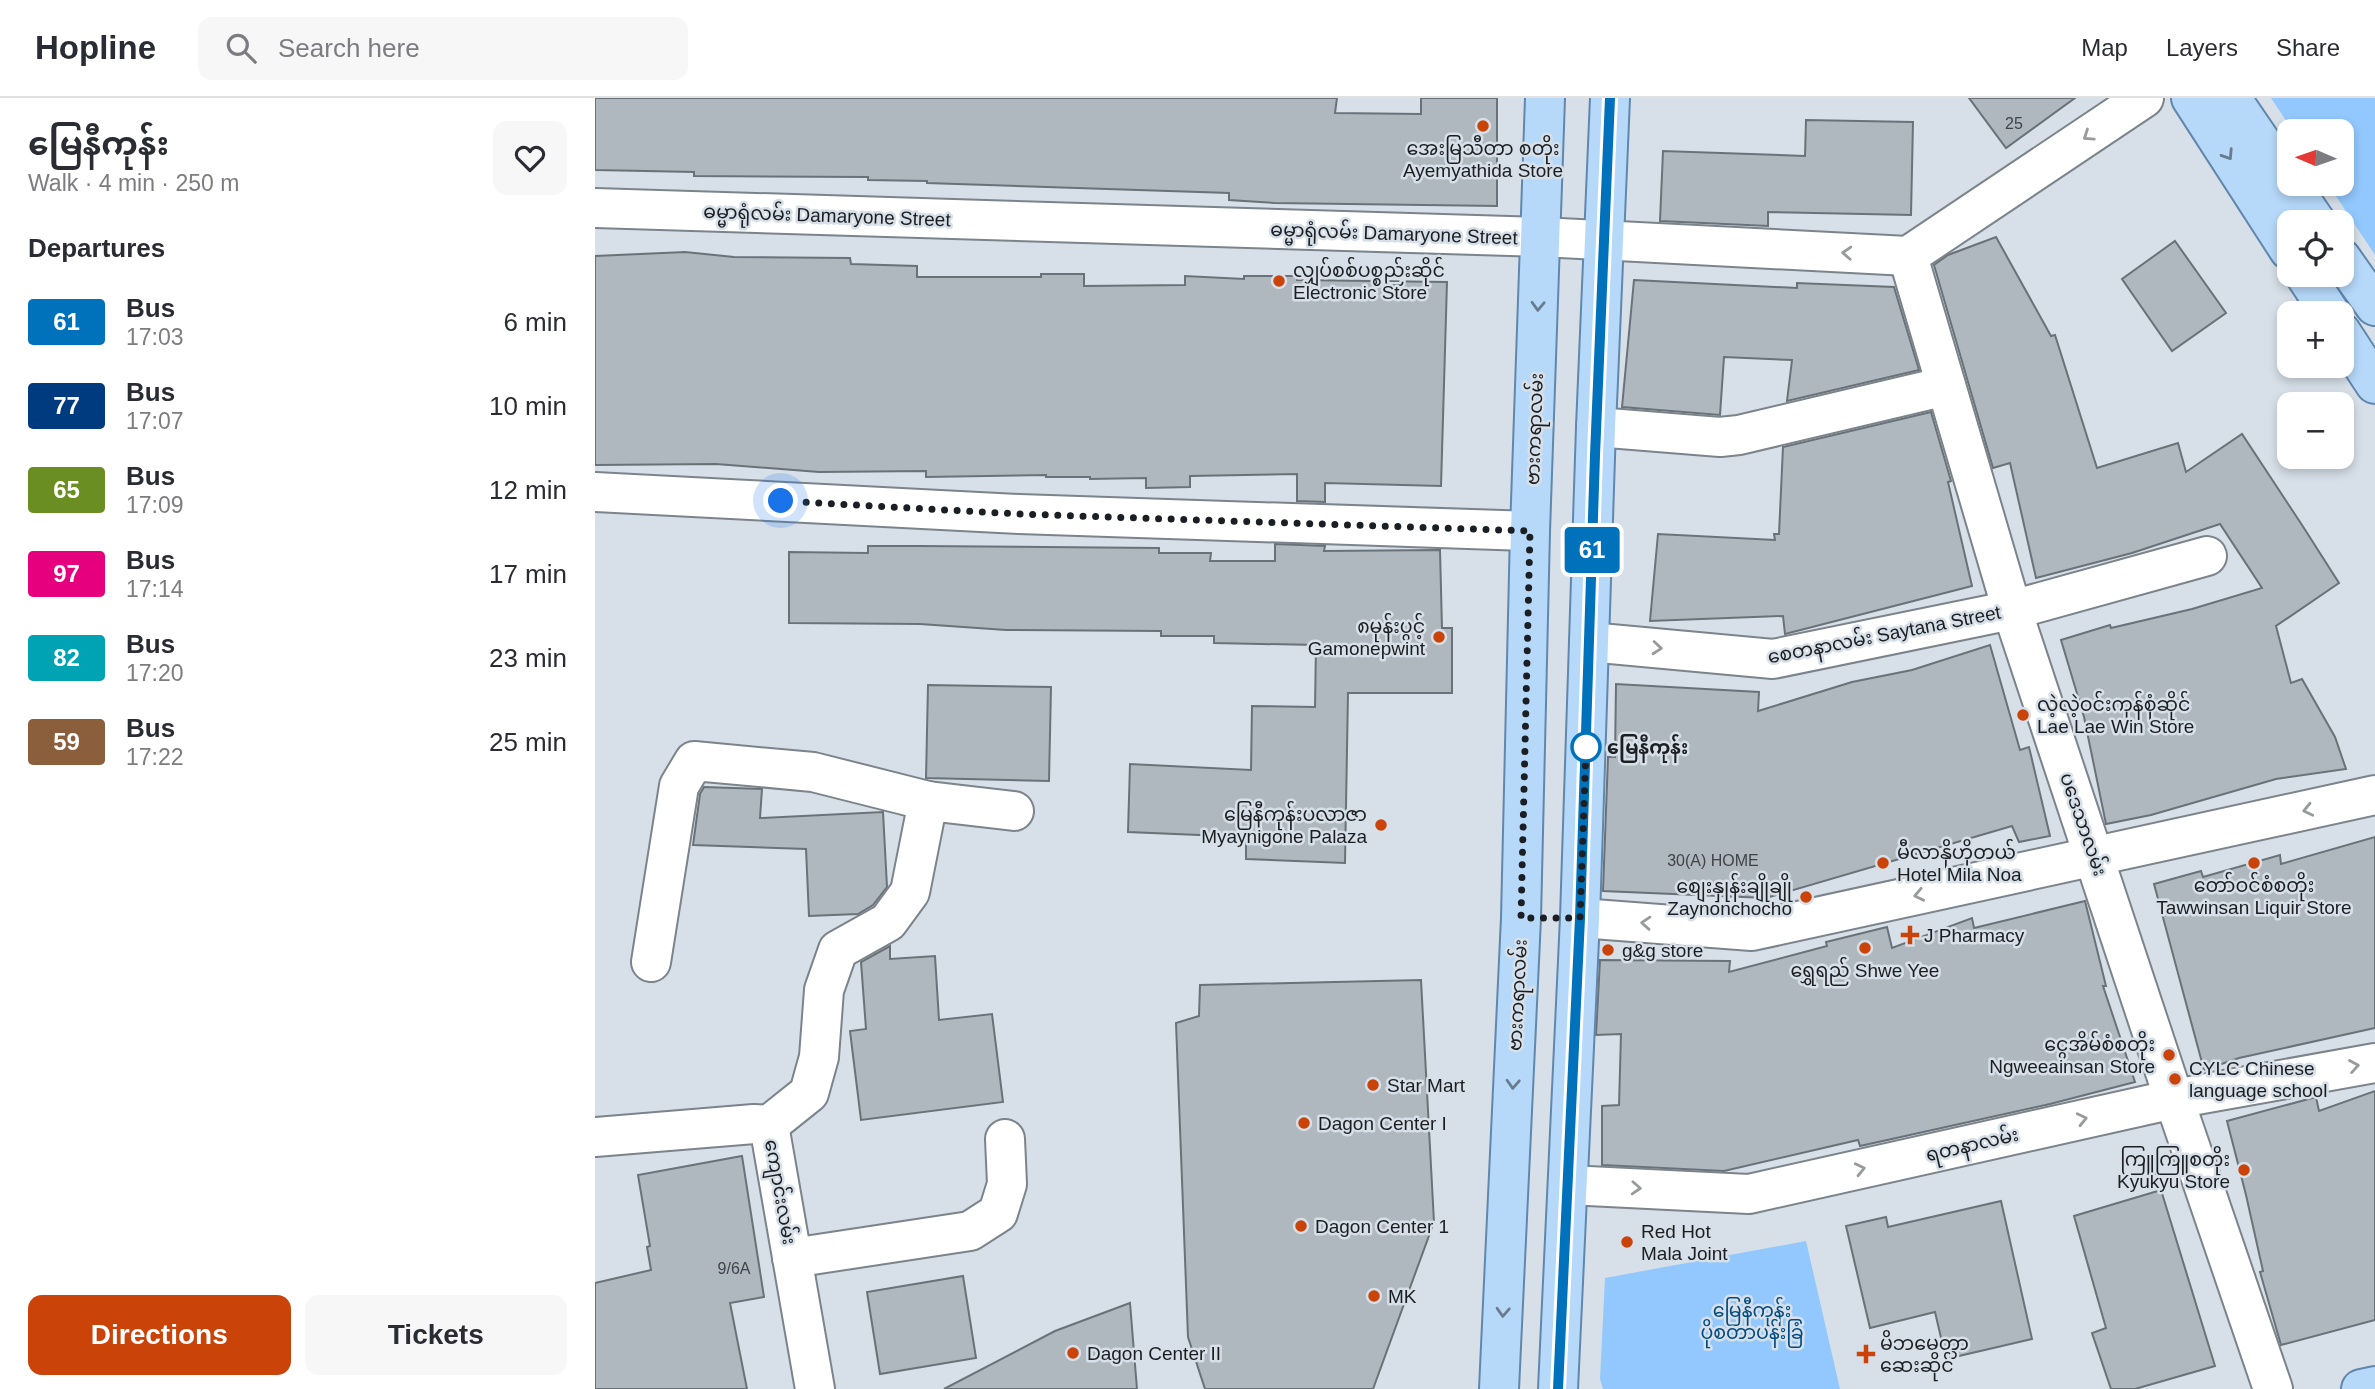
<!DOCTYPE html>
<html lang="en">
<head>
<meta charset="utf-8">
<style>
  body { margin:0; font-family:Helvetica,"Noto Sans Myanmar",sans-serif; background:#f7f7f7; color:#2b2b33; height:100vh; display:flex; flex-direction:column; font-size:26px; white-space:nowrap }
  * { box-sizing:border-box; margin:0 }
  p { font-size:23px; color:#7c7c81 }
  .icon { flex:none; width:38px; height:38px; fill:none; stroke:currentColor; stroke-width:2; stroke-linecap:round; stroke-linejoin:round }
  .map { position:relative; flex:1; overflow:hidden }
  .side { display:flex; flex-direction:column; background:#fff; width:595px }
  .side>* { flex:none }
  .badge { padding:0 14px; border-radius:5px; font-size:24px; line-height:46px }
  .needle { width:46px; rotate:272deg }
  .buttons { position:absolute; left:1682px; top:21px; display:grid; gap:14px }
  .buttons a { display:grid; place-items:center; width:77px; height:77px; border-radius:14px; background:#fff; box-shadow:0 4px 10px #0003; font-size:35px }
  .you { position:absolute; width:35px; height:35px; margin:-18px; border:5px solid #fff; border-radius:50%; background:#1a73e8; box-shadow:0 0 0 10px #1a73e833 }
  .map>.badge { position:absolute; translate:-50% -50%; box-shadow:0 0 0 4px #fff }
  h2 { padding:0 28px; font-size:26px; line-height:63px }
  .round { display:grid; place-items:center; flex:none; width:74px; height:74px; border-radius:14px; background:#f7f7f7 }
  .headline { display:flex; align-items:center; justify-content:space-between; height:119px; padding:0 28px }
  h1 { font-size:33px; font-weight:700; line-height:52px }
  .action { display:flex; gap:14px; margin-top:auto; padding:14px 28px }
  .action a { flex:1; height:80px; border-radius:14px; background:#ca440a; color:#fff; font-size:28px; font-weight:700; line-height:80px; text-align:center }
  .action a+a { background:#f7f7f7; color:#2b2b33 }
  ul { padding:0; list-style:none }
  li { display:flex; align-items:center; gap:21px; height:84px; padding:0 28px }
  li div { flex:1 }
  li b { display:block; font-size:26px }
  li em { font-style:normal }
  li .badge { min-width:77px; font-weight:700; text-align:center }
  header { display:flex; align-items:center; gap:42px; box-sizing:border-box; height:98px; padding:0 35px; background:#fff; border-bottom:2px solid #e1e1e2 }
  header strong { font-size:33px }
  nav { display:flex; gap:38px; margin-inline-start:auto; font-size:24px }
  .search { width:490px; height:63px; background:#f7f7f7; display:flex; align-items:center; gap:18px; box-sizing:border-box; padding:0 24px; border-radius:14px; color:#7c7c81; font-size:26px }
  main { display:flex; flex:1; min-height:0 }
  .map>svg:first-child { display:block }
  .green { fill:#92c8fd }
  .building { fill:#afb7bf; stroke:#6a7279; stroke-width:2 }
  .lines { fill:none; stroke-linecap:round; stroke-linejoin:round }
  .minor-casing { stroke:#7b838b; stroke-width:42 }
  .major-casing { stroke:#6187ac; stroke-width:42 }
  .minor { stroke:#fff; stroke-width:38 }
  .major { stroke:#b6d9fa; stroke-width:38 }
  .oneway { stroke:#989a9c }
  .oneway2 { stroke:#687c8e }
  .line-casing { stroke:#fff; stroke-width:16 }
  .line { stroke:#0072bc; stroke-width:10 }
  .walk { stroke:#1b1e22; stroke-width:7; stroke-dasharray:0 12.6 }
  .poi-dot { fill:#ca440a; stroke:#d7e0e9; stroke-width:2.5 }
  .stop-dot { fill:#fff; stroke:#0072bc; stroke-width:3.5 }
  .labels { text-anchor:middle; stroke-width:5; stroke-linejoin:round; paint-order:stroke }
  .number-label { font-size:16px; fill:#404449 }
  .poi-label { font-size:19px; fill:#1b1e22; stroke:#d7e0e9; text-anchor:start }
  .street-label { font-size:19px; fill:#1b1e22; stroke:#d7e0e9 }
  .stop-label { font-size:19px; font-weight:bold; fill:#1b1e22; stroke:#d7e0e9; text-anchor:start }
  .park-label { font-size:19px; fill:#014c82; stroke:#d7e0e9 }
</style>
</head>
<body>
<header>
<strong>Hopline</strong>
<div class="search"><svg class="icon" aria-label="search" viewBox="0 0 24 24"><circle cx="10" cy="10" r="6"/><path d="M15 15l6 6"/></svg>Search here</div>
<nav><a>Map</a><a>Layers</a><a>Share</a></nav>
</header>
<main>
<section class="side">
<div class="headline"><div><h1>မြေနီကုန်း</h1><p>Walk · 4 min · 250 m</p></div><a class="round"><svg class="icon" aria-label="heart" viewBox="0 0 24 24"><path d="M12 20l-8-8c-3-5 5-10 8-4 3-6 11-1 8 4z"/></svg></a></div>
<h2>Departures</h2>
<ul>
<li><span class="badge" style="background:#0072bc;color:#fff">61</span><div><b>Bus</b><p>17:03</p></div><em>6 min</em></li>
<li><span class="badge" style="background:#003b80;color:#fff">77</span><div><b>Bus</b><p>17:07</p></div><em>10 min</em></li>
<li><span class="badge" style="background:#6b8e23;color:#fff">65</span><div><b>Bus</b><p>17:09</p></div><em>12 min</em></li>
<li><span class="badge" style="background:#e6007e;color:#fff">97</span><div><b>Bus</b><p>17:14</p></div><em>17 min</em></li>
<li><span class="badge" style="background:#00a3b4;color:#fff">82</span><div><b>Bus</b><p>17:20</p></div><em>23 min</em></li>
<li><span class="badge" style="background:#8b5e3c;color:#fff">59</span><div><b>Bus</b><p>17:22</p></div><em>25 min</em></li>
</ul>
<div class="action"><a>Directions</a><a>Tickets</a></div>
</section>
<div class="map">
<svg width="1780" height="1291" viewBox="0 0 1780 1291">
  <rect width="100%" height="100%" fill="#d7e0e9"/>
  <g class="green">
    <path d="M1676,0H1780V157L1733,86H1746V33H1698Z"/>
    <path d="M1211,1143L1245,1291H1008L1005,1281L1010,1180Z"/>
  </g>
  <g class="building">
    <path d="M0,0H742L740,15L826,16V0H902V108L679,105L634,102V95L332,85V83L273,82V79L99,78V74L0,72Z"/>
    <path d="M1374,0H1480L1411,50Z"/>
    <path d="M1211,22L1318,24L1316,117L1173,114V128L1065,123L1068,53L1210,58Z"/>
    <path d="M1401,139L1456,238L1460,237L1502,370L1583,345L1591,374L1647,336L1707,427L1744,485L1681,528L1696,585L1707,581L1740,639L1751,671L1681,681L1556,717L1511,726L1489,619L1466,542L1515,527L1516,530L1597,511L1667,490L1625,426L1537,455L1441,480L1415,365L1398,370L1339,167L1353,157Z"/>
    <path d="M1580,143L1631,215L1577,253L1527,181Z"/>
    <path d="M90,154L139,159L255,160L256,166L322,168V179H446V176H489V188L590,187V178L649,181V178H702V182L852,184L846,388L730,385V404L702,403V376L595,378V389L551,390V380L495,381V379H451V377L331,379V373L224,374L121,366L0,367V158Z"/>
    <path d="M1039,182L1202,190V185L1299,189L1324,272L1192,303L1197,262L1129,259L1125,317L1027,309Z"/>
    <path d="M1336,314L1356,383L1353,384L1377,488L1190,536L1188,518L1055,523L1063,436L1180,442L1179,436H1184L1188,349Z"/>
    <path d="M680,446L730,448L729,453L845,452L847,530H857V595H753L750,765L651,761V739L533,734L535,666L656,672L657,608L720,609L721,547L619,545V538H566V533L411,532L325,526L194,525V454L273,455V448H324L564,450V455H616L615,463H680Z"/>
    <path d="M1395,547L1425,652L1434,649L1455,738L1424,744L1417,728L1171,800L1008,793L1013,659H1020L1021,586L1164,594L1163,613L1257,584L1317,572Z"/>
    <path d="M333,587L456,589L454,683L331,680Z"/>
    <path d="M109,689L167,691L165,720L288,714L292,789L278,807L263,816L214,818L211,751L98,747L105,696Z"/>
    <path d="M1780,739V930L1644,960L1609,972L1559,786L1606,773L1608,779L1685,757L1686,766Z"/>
    <path d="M1490,803L1511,888H1508L1540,984L1455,1006L1265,1048L1263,1042L1129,1073L1007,1067V1008L1024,1007L1026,936L1001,937L1005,862L1135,863L1134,874L1232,848L1231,844L1292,829L1297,850L1377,820L1379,830Z"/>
    <path d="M295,848V861L340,858L344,922L397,916L408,1004L266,1022L255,933L271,931L266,864Z"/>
    <path d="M826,882L839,1124L778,1291H610L593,1239L581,925L604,918L605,887Z"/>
    <path d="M1780,993V1222L1686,1247L1665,1174L1668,1173L1651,1097L1632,1023L1721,999L1724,1013Z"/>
    <path d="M147,1058L169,1199L135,1205L152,1291H0V1185L56,1172L52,1149L55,1148L43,1077Z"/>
    <path d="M1566,1092L1620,1268L1540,1291H1516L1497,1235L1511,1230L1479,1118Z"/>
    <path d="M1406,1103L1437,1241L1351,1261L1340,1214L1275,1230L1251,1128L1291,1119L1293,1129Z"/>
    <path d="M368,1178L381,1260L285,1276L272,1194Z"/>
    <path d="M535,1205L542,1291H349L460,1233Z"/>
  </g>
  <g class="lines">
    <g class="minor-casing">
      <g id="minor">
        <path d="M0,110L946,139L1313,158L1549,0"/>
        <path d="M1313,158L1417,512L1579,1001L1678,1291"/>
        <path d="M1001,329L1125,339L1144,337L1351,288"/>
        <path d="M0,394L424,416L935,433"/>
        <path d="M994,544L1178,561L1417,512L1612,458"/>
        <path d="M985,820L1157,833L1780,697"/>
        <path d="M56,864L84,688L99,663L218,674L333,703"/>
        <path d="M174,1027L214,995L224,959L229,892L243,852L293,824L315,794L333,703L419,713"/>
        <path d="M0,1039L159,1026L174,1027L220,1291"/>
        <path d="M973,1087L1154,1096L1579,1001L1780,965"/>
        <path d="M197,1160L375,1133L403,1115L412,1086L410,1041"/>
      </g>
    </g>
    <g class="major-casing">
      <g id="major">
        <path d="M1596,0L1694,152"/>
        <path d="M1636,0L1694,85"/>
        <path d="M1695,86L1721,124"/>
        <path d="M1746,160L1780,208"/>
        <path d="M1710,177L1735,215"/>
        <path d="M1746,234L1780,286"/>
        <path d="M904,1291L926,820L935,433L950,0"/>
        <path d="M963,1291L985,820L1001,329L1015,0"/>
        <path d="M1766,1291L1780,1288"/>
      </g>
    </g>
    <use href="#minor" class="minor"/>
    <use href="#major" class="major"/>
  </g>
  <defs><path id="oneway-chevron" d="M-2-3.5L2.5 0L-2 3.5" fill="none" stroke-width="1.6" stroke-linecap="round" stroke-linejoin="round" transform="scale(1.75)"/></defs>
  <g class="oneway">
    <use href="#oneway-chevron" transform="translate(1493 38) rotate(146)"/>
    <use href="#oneway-chevron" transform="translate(1252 155) rotate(-177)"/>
    <use href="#oneway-chevron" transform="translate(1062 550) rotate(5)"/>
    <use href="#oneway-chevron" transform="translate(1713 712) rotate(167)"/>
    <use href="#oneway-chevron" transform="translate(1324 797) rotate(168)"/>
    <use href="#oneway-chevron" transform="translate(1051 825) rotate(-176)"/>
    <use href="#oneway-chevron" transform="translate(1759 968) rotate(-10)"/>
    <use href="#oneway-chevron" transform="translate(1487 1021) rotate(-13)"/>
    <use href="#oneway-chevron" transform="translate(1265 1071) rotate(-13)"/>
    <use href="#oneway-chevron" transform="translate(1041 1090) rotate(3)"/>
  </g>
  <g class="oneway2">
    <use href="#oneway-chevron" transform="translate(1633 57) rotate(57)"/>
    <use href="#oneway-chevron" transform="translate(943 208) rotate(92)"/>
    <use href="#oneway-chevron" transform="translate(918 986) rotate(93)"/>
    <use href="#oneway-chevron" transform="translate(908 1214) rotate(93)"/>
  </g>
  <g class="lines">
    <g class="line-casing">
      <path id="line" d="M963,1291L985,820L1000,357L1015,0"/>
    </g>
    <use href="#line" class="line"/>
    <path class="walk" d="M186,403L424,416L935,433L926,820H985L991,649"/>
  </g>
  <g class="poi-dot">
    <circle cx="888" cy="28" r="7"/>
    <circle cx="684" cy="183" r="7"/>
    <circle cx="844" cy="539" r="7"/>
    <circle cx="1428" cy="617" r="7"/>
    <circle cx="786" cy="727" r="7"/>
    <circle cx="1288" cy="765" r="7"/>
    <circle cx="1659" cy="765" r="7"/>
    <circle cx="1211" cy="799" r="7"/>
    <path d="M1311.5 826.5h7v7h7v7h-7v7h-7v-7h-7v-7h7z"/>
    <circle cx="1270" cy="850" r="7"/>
    <circle cx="1013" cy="852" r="7"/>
    <circle cx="1574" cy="957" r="7"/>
    <circle cx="1580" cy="981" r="7"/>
    <circle cx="778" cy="987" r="7"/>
    <circle cx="709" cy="1025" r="7"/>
    <circle cx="1649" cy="1072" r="7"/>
    <circle cx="706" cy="1128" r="7"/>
    <circle cx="1032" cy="1144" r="7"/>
    <circle cx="779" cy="1198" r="7"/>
    <circle cx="478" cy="1255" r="7"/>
    <path d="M1267.5 1245.5h7v7h7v7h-7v7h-7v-7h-7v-7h7z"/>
  </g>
  <circle class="stop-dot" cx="991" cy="649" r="14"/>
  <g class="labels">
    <g class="number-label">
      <text x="1419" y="31">25</text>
      <text x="1118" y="768">30(A) HOME</text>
      <text x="139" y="1176">9/6A</text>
    </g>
    <g class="poi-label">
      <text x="888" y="57" text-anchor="middle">အေးမြသီတာ စတိုး<tspan x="888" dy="22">Ayemyathida Store</tspan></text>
      <text x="698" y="179">လျှပ်စစ်ပစ္စည်းဆိုင်<tspan x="698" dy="22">Electronic Store</tspan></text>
      <text x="830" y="535" text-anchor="end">၈မုန်းပွင့်<tspan x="830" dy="22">Gamonepwint</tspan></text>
      <text x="1442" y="613">လဲ့လဲ့ဝင်းကုန်စုံဆိုင်<tspan x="1442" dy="22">Lae Lae Win Store</tspan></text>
      <text x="772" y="723" text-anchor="end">မြေနီကုန်းပလာဇာ<tspan x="772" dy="22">Myaynigone Palaza</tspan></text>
      <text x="1302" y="761">မီလာနိုဟိုတယ်<tspan x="1302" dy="22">Hotel Mila Noa</tspan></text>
      <text x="1659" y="794" text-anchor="middle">တော်ဝင်စံစတိုး<tspan x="1659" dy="22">Tawwinsan Liquir Store</tspan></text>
      <text x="1197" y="795" text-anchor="end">စျေးနှုန်းချိုချို<tspan x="1197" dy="22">Zaynonchocho</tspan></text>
      <text x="1329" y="844">J Pharmacy</text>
      <text x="1027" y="859">g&amp;g store</text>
      <text x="1270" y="879" text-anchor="middle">ရွှေရည် Shwe Yee</text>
      <text x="1560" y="953" text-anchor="end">ငွေအိမ်စံစတိုး<tspan x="1560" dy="22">Ngweeainsan Store</tspan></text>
      <text x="1594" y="977">CYLC Chinese<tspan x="1594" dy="22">language school</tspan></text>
      <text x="792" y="994">Star Mart</text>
      <text x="723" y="1032">Dagon Center I</text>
      <text x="1635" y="1068" text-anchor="end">ကြူကြူစတိုး<tspan x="1635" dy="22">Kyukyu Store</tspan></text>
      <text x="720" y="1135">Dagon Center 1</text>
      <text x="1046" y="1140">Red Hot<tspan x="1046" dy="22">Mala Joint</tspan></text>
      <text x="793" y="1205">MK</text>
      <text x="1285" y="1252">မိဘမေတ္တာ<tspan x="1285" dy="22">ဆေးဆိုင်</tspan></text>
      <text x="492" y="1262">Dagon Center II</text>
    </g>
    <g class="street-label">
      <text transform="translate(232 117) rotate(2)" y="7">ဓမ္မာရုံလမ်း Damaryone Street</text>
      <text transform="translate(799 135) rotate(2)" y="7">ဓမ္မာရုံလမ်း Damaryone Street</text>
      <text transform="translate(939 331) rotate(-88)" y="7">ဗားကရာလမ်း</text>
      <text transform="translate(1289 536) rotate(-11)" y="7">စေတနာလမ်း Saytana Street</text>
      <text transform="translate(1489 726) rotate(71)" y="7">ပဒေသာလမ်း</text>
      <text transform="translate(922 897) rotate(-87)" y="7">ဗားကရာလမ်း</text>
      <text transform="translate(1377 1046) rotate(-13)" y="7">ရတနာလမ်း</text>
      <text transform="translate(186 1094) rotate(80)" y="7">ကျောင်းလမ်း</text>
    </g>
    <g class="stop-label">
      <text x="1012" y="656">မြေနီကုန်း</text>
    </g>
    <g class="park-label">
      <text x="1157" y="1219">မြေနီကုန်း<tspan x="1157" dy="22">ပိုစတာပန်းခြံ</tspan></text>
    </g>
  </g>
</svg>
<div class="buttons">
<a><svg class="needle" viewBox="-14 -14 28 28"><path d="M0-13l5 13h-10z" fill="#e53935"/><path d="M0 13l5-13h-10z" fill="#7c7c81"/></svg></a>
<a><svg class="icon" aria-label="locate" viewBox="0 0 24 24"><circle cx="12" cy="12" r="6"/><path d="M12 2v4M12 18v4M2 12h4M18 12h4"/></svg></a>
<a>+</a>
<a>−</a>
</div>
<div class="you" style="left:186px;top:403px"></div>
<b class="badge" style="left:997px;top:452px;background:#0072bc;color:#fff">61</b>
</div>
</main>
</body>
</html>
